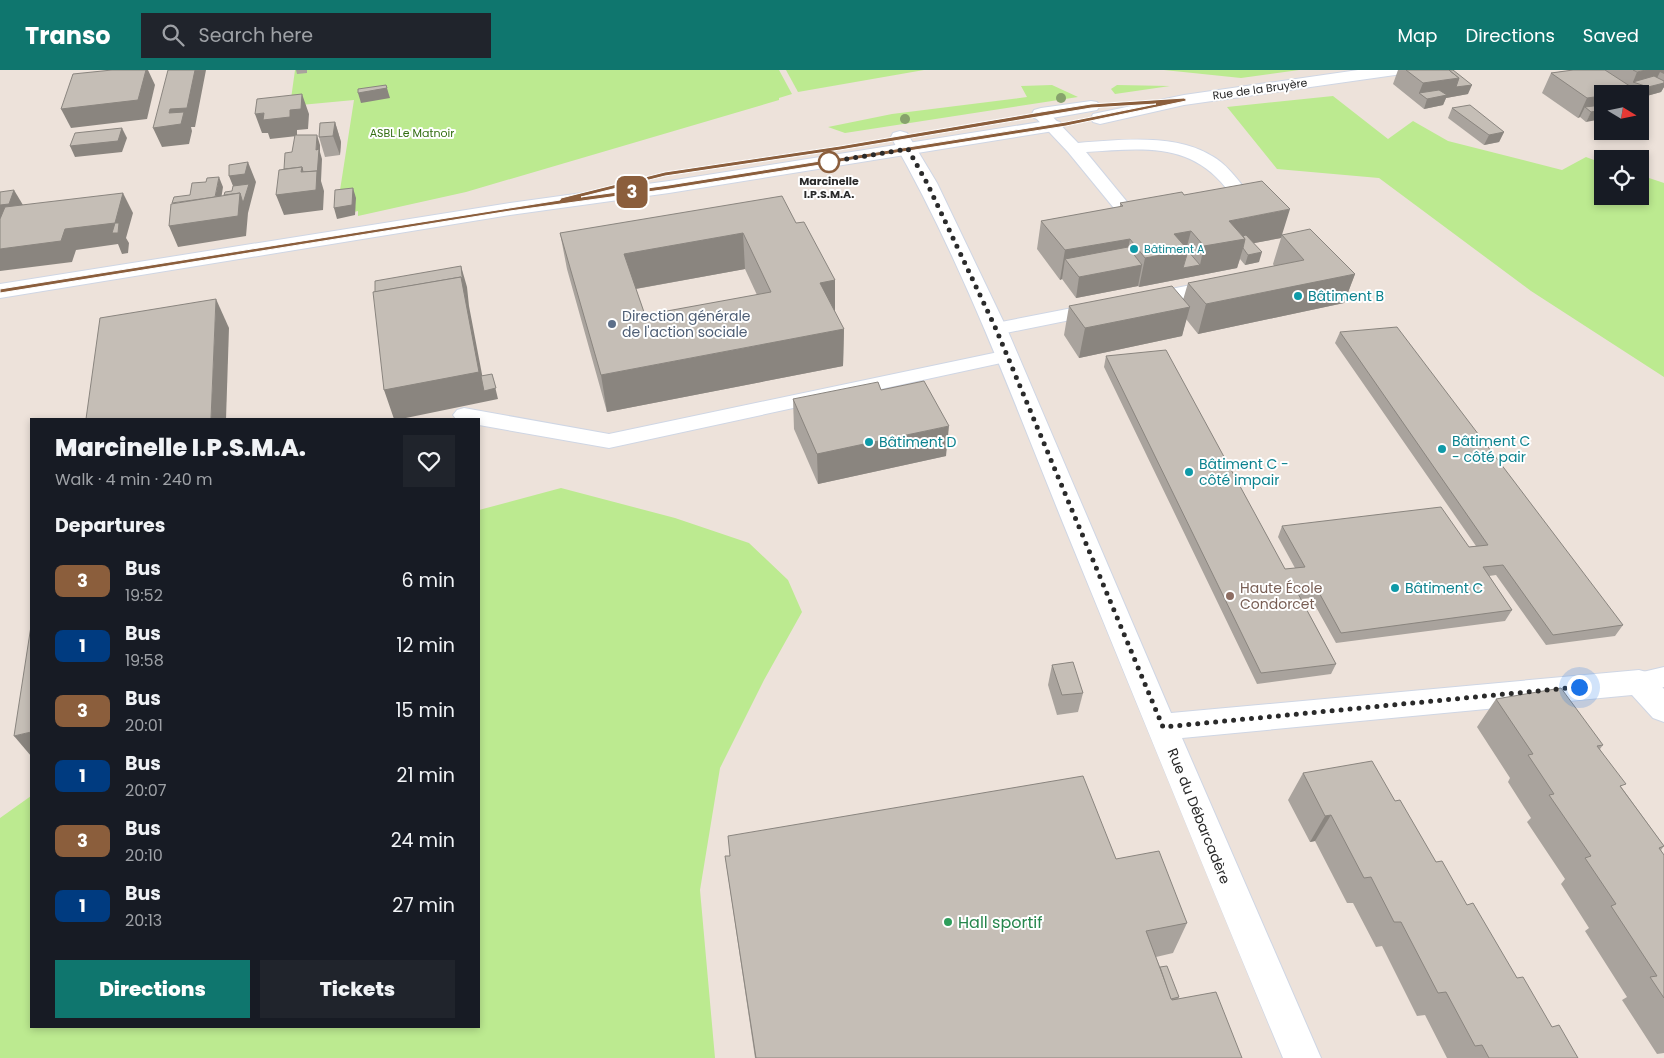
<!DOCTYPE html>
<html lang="en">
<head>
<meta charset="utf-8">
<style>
  body { margin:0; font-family:Poppins,sans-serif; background:#20242c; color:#f1f3f6; height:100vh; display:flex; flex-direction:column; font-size:19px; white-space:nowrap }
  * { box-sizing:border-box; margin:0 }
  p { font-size:16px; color:#9ea1a6 }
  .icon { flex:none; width:28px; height:28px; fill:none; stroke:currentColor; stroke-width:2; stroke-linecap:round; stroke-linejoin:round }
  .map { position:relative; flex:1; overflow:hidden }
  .sheet { position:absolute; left:30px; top:348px; width:450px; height:610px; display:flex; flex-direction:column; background:#171b24; border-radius:0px; box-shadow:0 2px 8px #0003 }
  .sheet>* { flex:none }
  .badge { padding:0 10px; border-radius:8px; font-size:18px; line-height:32px }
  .needle { width:32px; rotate:100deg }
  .controls { position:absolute; left:1594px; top:15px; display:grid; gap:10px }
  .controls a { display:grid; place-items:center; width:55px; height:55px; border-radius:0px; background:#171b24; box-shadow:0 2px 8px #0003; font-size:25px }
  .you { position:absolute; width:25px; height:25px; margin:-12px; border:4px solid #fff; border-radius:50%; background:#1a73e8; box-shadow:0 0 0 8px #1a73e833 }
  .map>.badge { position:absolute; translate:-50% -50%; box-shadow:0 0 0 2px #fff }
  h2 { padding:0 25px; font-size:19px; line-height:45px }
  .round { display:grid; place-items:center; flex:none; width:52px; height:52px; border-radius:0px; background:#20242c }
  .overview { display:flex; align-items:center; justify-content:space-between; height:85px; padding:0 25px }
  h1 { font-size:24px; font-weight:800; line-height:38px }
  .primary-button { display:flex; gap:10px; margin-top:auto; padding:10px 25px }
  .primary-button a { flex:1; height:58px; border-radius:0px; background:#0f766e; color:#fff; font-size:20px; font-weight:800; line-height:58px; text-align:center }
  .primary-button a+a { background:#20242c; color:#f1f3f6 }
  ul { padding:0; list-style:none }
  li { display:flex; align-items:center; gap:15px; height:65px; padding:0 25px }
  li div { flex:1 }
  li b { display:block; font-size:19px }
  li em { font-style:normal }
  li .badge { min-width:55px; font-weight:700; text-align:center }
  header { display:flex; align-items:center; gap:30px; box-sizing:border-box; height:70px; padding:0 25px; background:#0f766e; color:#fff }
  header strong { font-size:24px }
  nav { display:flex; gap:28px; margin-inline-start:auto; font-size:18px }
  .search { width:350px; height:45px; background:#20242c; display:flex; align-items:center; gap:12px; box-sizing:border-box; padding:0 18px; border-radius:0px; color:#9ea1a6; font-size:19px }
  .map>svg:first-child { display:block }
  .green { fill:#bcea90 }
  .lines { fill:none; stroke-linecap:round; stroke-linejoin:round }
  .lane-casing { stroke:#cfd6e4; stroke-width:2 }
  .street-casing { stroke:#cfd6e4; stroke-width:2 }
  .secondary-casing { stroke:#cfd6e4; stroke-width:2 }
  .lane { fill:#fff; fill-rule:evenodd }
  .street { fill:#fff; fill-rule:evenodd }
  .secondary { fill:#fff; fill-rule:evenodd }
  .tree { fill:#87a26c }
  .wall { fill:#a9a39d; fill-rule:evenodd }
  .shaded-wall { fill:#8a857f }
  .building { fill:#c5beb6; stroke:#8a857f; fill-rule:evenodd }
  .line { fill:#8b5e3c; stroke:#fff; fill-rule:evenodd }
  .walk { stroke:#2a2a2a; stroke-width:5; stroke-dasharray:0 9 }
  .stop-dot { fill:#fff; stroke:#8b5e3c; stroke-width:2.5 }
  .culture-dot { fill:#0f9aa8; stroke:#fff; stroke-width:2 }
  .service-dot { fill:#5c6f8a; stroke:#fff; stroke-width:2 }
  .education-dot { fill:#8d6e63; stroke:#fff; stroke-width:2 }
  .leisure-dot { fill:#2e9e5b; stroke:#fff; stroke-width:2 }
  .labels { text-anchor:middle; stroke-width:4; stroke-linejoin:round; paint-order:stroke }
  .far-street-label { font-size:11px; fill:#2a2a2a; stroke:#fff }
  .far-park-label { font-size:11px; fill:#336e12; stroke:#fff }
  .far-stop-label { font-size:11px; font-weight:bold; fill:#2a2a2a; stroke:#fff }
  .far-culture-label { font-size:11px; fill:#0d838f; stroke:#fff; text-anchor:start }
  .culture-label { font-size:14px; fill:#0d838f; stroke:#fff; text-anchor:start }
  .service-label { font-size:14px; fill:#4e5e75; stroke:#fff; text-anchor:start }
  .education-label { font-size:14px; fill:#785e54; stroke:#fff; text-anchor:start }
  .street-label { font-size:14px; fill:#2a2a2a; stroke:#fff }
  .near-leisure-label { font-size:16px; fill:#27864d; stroke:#fff; text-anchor:start }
</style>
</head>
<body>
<header>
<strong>Transo</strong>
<div class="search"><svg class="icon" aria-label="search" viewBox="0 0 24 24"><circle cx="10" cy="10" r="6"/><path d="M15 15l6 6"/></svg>Search here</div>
<nav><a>Map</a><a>Directions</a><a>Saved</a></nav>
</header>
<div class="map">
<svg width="1664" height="988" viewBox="0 0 1664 988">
  <rect width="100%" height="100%" fill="#ede2da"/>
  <g class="green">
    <path d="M295,0H779L792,24L779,28V30L466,122L358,146V141L336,146L354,30L290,36Z"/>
    <path d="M786,0H924L798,22Z"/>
    <path d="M1164,0H1299L1241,8Z"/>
    <path d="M1052,15L1078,27L845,63L828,57L892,44L1027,27L1021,16Z"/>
    <path d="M1117,15L1170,16L1115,24L1111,19Z"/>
    <path d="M1333,26L1388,69L1413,51L1448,71L1562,100L1586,87L1602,93V126H1640V105L1664,113V307L1531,221L1379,108L1277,99L1227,37Z"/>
    <path d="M561,418L675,448L749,473L788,510L802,542L764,610L720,698L700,820L715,988H0V748L31,726V956H479V440Z"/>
  </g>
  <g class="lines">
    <g class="lane-casing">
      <g id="lane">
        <path d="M1041,39L1047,41L1078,73C1120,70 1174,63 1212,86C1225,93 1236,107 1245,119C1237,129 1217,142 1205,139L1202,135L1205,131L1226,118C1189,71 1140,79 1086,82L1137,144H1150L1153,148L1150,152C1142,154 1135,156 1127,154L1068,82L1035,47L1033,44L1035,41Z"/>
        <path d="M1216,210L1223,212L1225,216L1223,220L1146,236L1139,234L1136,230L1139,226L1146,224Z"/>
        <path d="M1098,233L1105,235L1108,239L1105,243L996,265L989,263L986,259L989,255L996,253Z"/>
        <path d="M1008,280L1015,282L1018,286L1015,290L609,378L479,355V349H456L453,345L457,340L464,338L609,364Z"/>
        <path d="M1664,597V617L1639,622L1630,619L1626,612L1630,605Z"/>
      </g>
    </g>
    <g class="street-casing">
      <g id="street">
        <path d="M1091,31L1097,32L1100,36L1097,40L1041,50L1034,48L1032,44L1034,40L1041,38Z"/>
        <path d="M900,61L907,63L937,113L1007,259L1171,643L1639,600L1650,603L1664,619V652L1653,648L1632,625L1182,668L1321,988H1283C1208,810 1136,631 1063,453C1010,322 961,189 891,67L893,63Z"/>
      </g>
    </g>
    <g class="secondary-casing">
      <g id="secondary">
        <path d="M1358,0H1404L1401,4L1395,5L1184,35L1100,54L1093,52L1091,48L1093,44L1184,25Z"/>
        <path d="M1053,50L1060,52L1062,56L1060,60L669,123L510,145L0,228V214L510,133L669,111Z"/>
      </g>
    </g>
    <use href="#lane" class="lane"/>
    <use href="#street" class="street"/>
    <use href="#secondary" class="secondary"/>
  </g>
  <g class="tree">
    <circle cx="1061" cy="28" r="5"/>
    <circle cx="905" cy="49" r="5"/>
  </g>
  <g class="wall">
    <path d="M296,0H307V3L297,4Z"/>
    <path d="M1398,0H1453L1468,24L1446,28L1443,35L1424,39L1393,14Z"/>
    <path d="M1573,0H1664V17L1661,22L1643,27L1640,26V24H1602L1586,52L1580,47L1578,48L1542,23L1551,3Z"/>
    <path d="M1452,38L1504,62L1499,72L1484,75L1448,48Z"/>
    <path d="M335,52L341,72L340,85L325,87L319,67Z"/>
    <path d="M1184,125L1282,165L1355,204L1344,233L1198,264L1186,249L1182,266L1079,288L1064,265L1069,236L1183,230L1188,213L1274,196L1273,194L1281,168L1254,173L1259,192L1245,195L1240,189L1237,198L1139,217L1138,216L1076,228L1062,209L1060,210L1037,179L1041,151L1120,137V133Z"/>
    <path d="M796,153L835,210V243L844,259L843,296L607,342L567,199L560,163ZM745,199L757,225L645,245L636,219Z"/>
    <path d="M1340,262L1623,555L1615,566L1546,575L1496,505L1489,506L1512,540L1505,551L1336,573L1311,528L1301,529L1336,594L1331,604L1257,614L1104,297L1106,286L1285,499L1295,498L1278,467L1282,456L1469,477L1476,476L1335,273Z"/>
    <path d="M881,320L946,386L818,414L794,359L793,329Z"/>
    <path d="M1052,595L1083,623L1078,642L1057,645L1048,615Z"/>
    <path d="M1496,629L1603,675L1600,679L1622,718L1664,776L1661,780L1664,785V983L1657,984L1622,930L1627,927L1585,861L1589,858L1561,814L1565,809L1527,752L1531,748L1508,712L1510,708L1477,657Z"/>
    <path d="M1303,703L1395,731L1436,792L1467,835L1517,908L1552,957L1578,988H1447L1425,945L1417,946L1382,876L1376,877L1353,833H1347L1315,771L1310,772L1288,730Z"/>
    <path d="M725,786L1116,789L1187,853L1173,883L1156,887L1160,897L1179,927L1178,929L1242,988H755Z"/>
  </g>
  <g class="shaded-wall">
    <path d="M146,0H148L155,15L147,49L71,58L61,39Z"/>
    <path d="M195,0H206L195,57H191L192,61L189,74L162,77L153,58L169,43L170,39Z"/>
    <path d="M1646,0H1664V4L1660,2L1655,12H1633L1637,2Z"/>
    <path d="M1459,8L1472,15L1468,24L1446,28L1443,35L1424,39L1427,29L1419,23L1423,13Z"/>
    <path d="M1664,13V17L1661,22L1643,27L1648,17Z"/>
    <path d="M386,15L390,28L361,33L358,23Z"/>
    <path d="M302,24L309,44L308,59L297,60V66L270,69L268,63H262L255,44L290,40Z"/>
    <path d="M1602,26V49L1586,52L1591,42L1585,37L1580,47L1578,48L1587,28Z"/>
    <path d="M335,52L341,72L340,85L333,66Z"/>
    <path d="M122,58L127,68L122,82L75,87L70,76Z"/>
    <path d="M1504,62L1499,72L1484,75L1489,65Z"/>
    <path d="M317,65L320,75V82L322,89L321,111L324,121L323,140L284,145L276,125L301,102L302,97L316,80Z"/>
    <path d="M248,92L256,112L248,143L246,166L178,177L169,156L215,128L219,107L223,117L220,136L237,126L229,106Z"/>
    <path d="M353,118L356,128L355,145L337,149L334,138Z"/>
    <path d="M14,120L26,140L0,156V135Z"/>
    <path d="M123,123L133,143L126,168L129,173L128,183L122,184L118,174L76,180L72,192L0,201V179L65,159Z"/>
    <path d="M1290,139L1281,168L1244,175L1237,198L1139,217L1145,188L1174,164L1191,161L1186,180H1188L1183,198L1200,195L1204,176L1229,151Z"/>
    <path d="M743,163L745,199L629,220L624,184Z"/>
    <path d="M1130,169L1124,198L1065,189L1062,209L1060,210L1065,180Z"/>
    <path d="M1262,182L1259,192L1245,195L1248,185Z"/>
    <path d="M1142,195L1138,216L1076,228L1079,207Z"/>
    <path d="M461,196L467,217L469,236L485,320L492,304L498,329L401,349H394L384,320Z"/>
    <path d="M1355,204L1344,233L1198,264L1206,234Z"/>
    <path d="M835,210V247L820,213Z"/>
    <path d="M216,229L229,258L226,349H211Z"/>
    <path d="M1190,237L1182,266L1079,288L1085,258Z"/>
    <path d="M844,259L843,296L607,342L601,305Z"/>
    <path d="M949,356L946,386L818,414L817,384Z"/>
    <path d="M31,662V686L14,666Z"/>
    <path d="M1331,745L1315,771L1310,772L1325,746Z"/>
  </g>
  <g class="building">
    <path d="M112,0H146L138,30L61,39L73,4Z"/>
    <path d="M168,0H195L187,38L170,39L169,43L184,42L181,54L153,58Z"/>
    <path d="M1406,0H1449L1459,8L1423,13Z"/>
    <path d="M1449,0H1453L1472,15L1456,17L1459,8Z"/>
    <path d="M1573,0H1605L1639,22L1632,24H1602V26L1587,28L1551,3Z"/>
    <path d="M1633,0H1646L1637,2Z"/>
    <path d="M1654,6L1664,11V13L1648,17L1633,12Z"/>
    <path d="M386,15L387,18L358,23V19Z"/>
    <path d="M1439,20L1447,25L1427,29L1419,23Z"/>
    <path d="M302,24L301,39L290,40V47L263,50L264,43L255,44L257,29Z"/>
    <path d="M1470,35L1504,62L1489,65L1452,38Z"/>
    <path d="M1602,35V40L1591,42L1585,37Z"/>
    <path d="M335,52L333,66L319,67L320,53Z"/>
    <path d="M122,58L118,71L70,76L75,63Z"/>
    <path d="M295,65H317L316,80L319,79L317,106V101L303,102L302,97L284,99L285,83L292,82Z"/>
    <path d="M248,92L245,104L229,106V95Z"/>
    <path d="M302,97L301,102L317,101L316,120L276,125L279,100Z"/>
    <path d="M219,107L215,127L172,133L174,127L190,125L192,113L206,112L207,108Z"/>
    <path d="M1262,111L1290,139L1229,151L1245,169L1204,176L1191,161L1174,164L1188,180L1145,188L1130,169L1065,180L1041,151L1123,136L1120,133L1182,122L1184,125Z"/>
    <path d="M249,114L243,133L240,123L224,125L225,122L232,121L233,116Z"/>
    <path d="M353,118L352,135L334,138L335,120Z"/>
    <path d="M14,120L9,134L0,135V122Z"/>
    <path d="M123,123L115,153L65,159L61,171L0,179V149L5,137Z"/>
    <path d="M240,123L238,146L169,156L171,134Z"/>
    <path d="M782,126L796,153L804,152L835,210L820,213L844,259L601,305L560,163ZM743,163L771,222L645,245L624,184Z"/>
    <path d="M115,153H119L118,163H112Z"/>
    <path d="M1310,159L1355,204L1206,234L1188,213L1304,190L1282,165Z"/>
    <path d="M1246,165L1262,182L1248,185L1243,178L1245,169L1243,166Z"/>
    <path d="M1128,177L1142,195L1079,207L1065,189Z"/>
    <path d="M1188,181L1200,195L1183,198Z"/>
    <path d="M461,196L463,215L461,207L375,222V211Z"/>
    <path d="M461,207L479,302L384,320L373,222Z"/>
    <path d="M1172,216L1190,237L1085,258L1069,236Z"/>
    <path d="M216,229L211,349H86L100,248Z"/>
    <path d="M1397,257L1623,555L1553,565L1503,495L1483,497L1512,540L1341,563L1316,517L1296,520L1336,594L1261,603L1106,286L1166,280L1285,499L1305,497L1282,456L1441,437L1469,477L1488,475L1340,262Z"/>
    <path d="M492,304L496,318L484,321L481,306Z"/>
    <path d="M924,311L949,356L817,384L793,329L878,312L881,320Z"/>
    <path d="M31,556V662L14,666Z"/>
    <path d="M1073,592L1083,623L1062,625L1052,595Z"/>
    <path d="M1561,618L1603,675L1597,676L1626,714L1620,716L1664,776L1659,778L1664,785V928L1650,907L1657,906L1611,836L1616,834L1585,788L1591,786L1549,725L1554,724L1528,685L1533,684L1496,629Z"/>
    <path d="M1372,691L1395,731L1400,730L1436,792L1442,791L1467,835L1473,833L1517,908L1523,907L1552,957L1559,955L1578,988H1489L1482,975L1475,976L1446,922L1438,923L1401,852H1394L1371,807L1364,808L1331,745L1325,746L1303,703Z"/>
    <path d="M1083,706L1116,789L1159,781L1187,853L1146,861L1172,930L1216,922L1242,988H756L725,786H730L728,766Z"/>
    <path d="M1167,896L1179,927L1171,929L1160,897Z"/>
  </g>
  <path class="line" d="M1184,28L1186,29V31L1066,56L669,119L510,141L0,223V219L560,130L561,128L665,102L840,76L1041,42L1091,34ZM1156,34L1066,52L669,115L581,127L665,106L840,80L1091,38Z"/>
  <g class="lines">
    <path class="walk" d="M829,92L908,79L927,113L996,259L1163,657L1579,617"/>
  </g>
  <circle class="stop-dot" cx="829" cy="92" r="10"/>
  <g class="culture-dot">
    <circle cx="1134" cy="179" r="5"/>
    <circle cx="1298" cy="226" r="5"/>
    <circle cx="869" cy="372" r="5"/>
    <circle cx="1442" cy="379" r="5"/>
    <circle cx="1189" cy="402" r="5"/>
    <circle cx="1395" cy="518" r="5"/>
  </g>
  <circle class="service-dot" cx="612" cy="254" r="5"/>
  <circle class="education-dot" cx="1230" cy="526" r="5"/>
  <circle class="leisure-dot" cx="948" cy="852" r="5"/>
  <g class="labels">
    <g class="far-street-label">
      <text transform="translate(1260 19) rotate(-8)" y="4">Rue de la Bruyère</text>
    </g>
    <g class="far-park-label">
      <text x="412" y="67">ASBL Le Matnoir</text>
    </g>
    <g class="far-stop-label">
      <text x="829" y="115">Marcinelle<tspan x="829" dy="13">I.P.S.M.A.</tspan></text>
    </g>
    <g class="far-culture-label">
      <text x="1144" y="183">Bâtiment A</text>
    </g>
    <g class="culture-label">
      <text x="1308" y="231">Bâtiment B</text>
      <text x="1452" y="376">Bâtiment C<tspan x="1452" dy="16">- côté pair</tspan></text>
      <text x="879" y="377">Bâtiment D</text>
      <text x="1199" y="399">Bâtiment C -<tspan x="1199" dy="16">côté impair</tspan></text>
      <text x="1405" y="523">Bâtiment C</text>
    </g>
    <g class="service-label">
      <text x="622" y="251">Direction générale<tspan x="622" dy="16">de l'action sociale</tspan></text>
    </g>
    <g class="education-label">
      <text x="1240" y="523">Haute École<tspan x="1240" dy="16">Condorcet</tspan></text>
    </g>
    <g class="street-label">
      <text transform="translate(1199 746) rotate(68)" y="5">Rue du Débarcadère</text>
    </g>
    <g class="near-leisure-label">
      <text x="958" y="858">Hall sportif</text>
    </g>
  </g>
</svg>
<div class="controls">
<a><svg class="needle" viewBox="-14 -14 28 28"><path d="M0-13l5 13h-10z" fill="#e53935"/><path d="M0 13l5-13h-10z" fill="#9ea1a6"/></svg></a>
<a><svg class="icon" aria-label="locate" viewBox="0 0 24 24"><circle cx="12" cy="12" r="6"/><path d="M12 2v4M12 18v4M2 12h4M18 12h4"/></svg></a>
</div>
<div class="you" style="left:1579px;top:617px"></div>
<b class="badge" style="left:632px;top:122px;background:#8b5e3c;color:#fff">3</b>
<section class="sheet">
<div class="overview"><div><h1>Marcinelle I.P.S.M.A.</h1><p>Walk · 4 min · 240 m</p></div><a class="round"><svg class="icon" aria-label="heart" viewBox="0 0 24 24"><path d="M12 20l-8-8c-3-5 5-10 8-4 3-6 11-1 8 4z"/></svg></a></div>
<h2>Departures</h2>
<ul>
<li><span class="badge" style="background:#8b5e3c;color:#fff">3</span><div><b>Bus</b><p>19:52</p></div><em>6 min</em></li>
<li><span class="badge" style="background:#003b80;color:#fff">1</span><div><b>Bus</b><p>19:58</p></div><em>12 min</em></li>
<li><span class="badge" style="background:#8b5e3c;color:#fff">3</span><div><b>Bus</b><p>20:01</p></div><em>15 min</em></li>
<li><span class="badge" style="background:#003b80;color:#fff">1</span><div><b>Bus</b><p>20:07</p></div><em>21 min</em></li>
<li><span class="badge" style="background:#8b5e3c;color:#fff">3</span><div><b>Bus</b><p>20:10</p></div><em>24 min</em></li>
<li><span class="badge" style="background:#003b80;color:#fff">1</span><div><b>Bus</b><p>20:13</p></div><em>27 min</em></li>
</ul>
<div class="primary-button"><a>Directions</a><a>Tickets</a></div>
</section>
</div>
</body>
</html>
